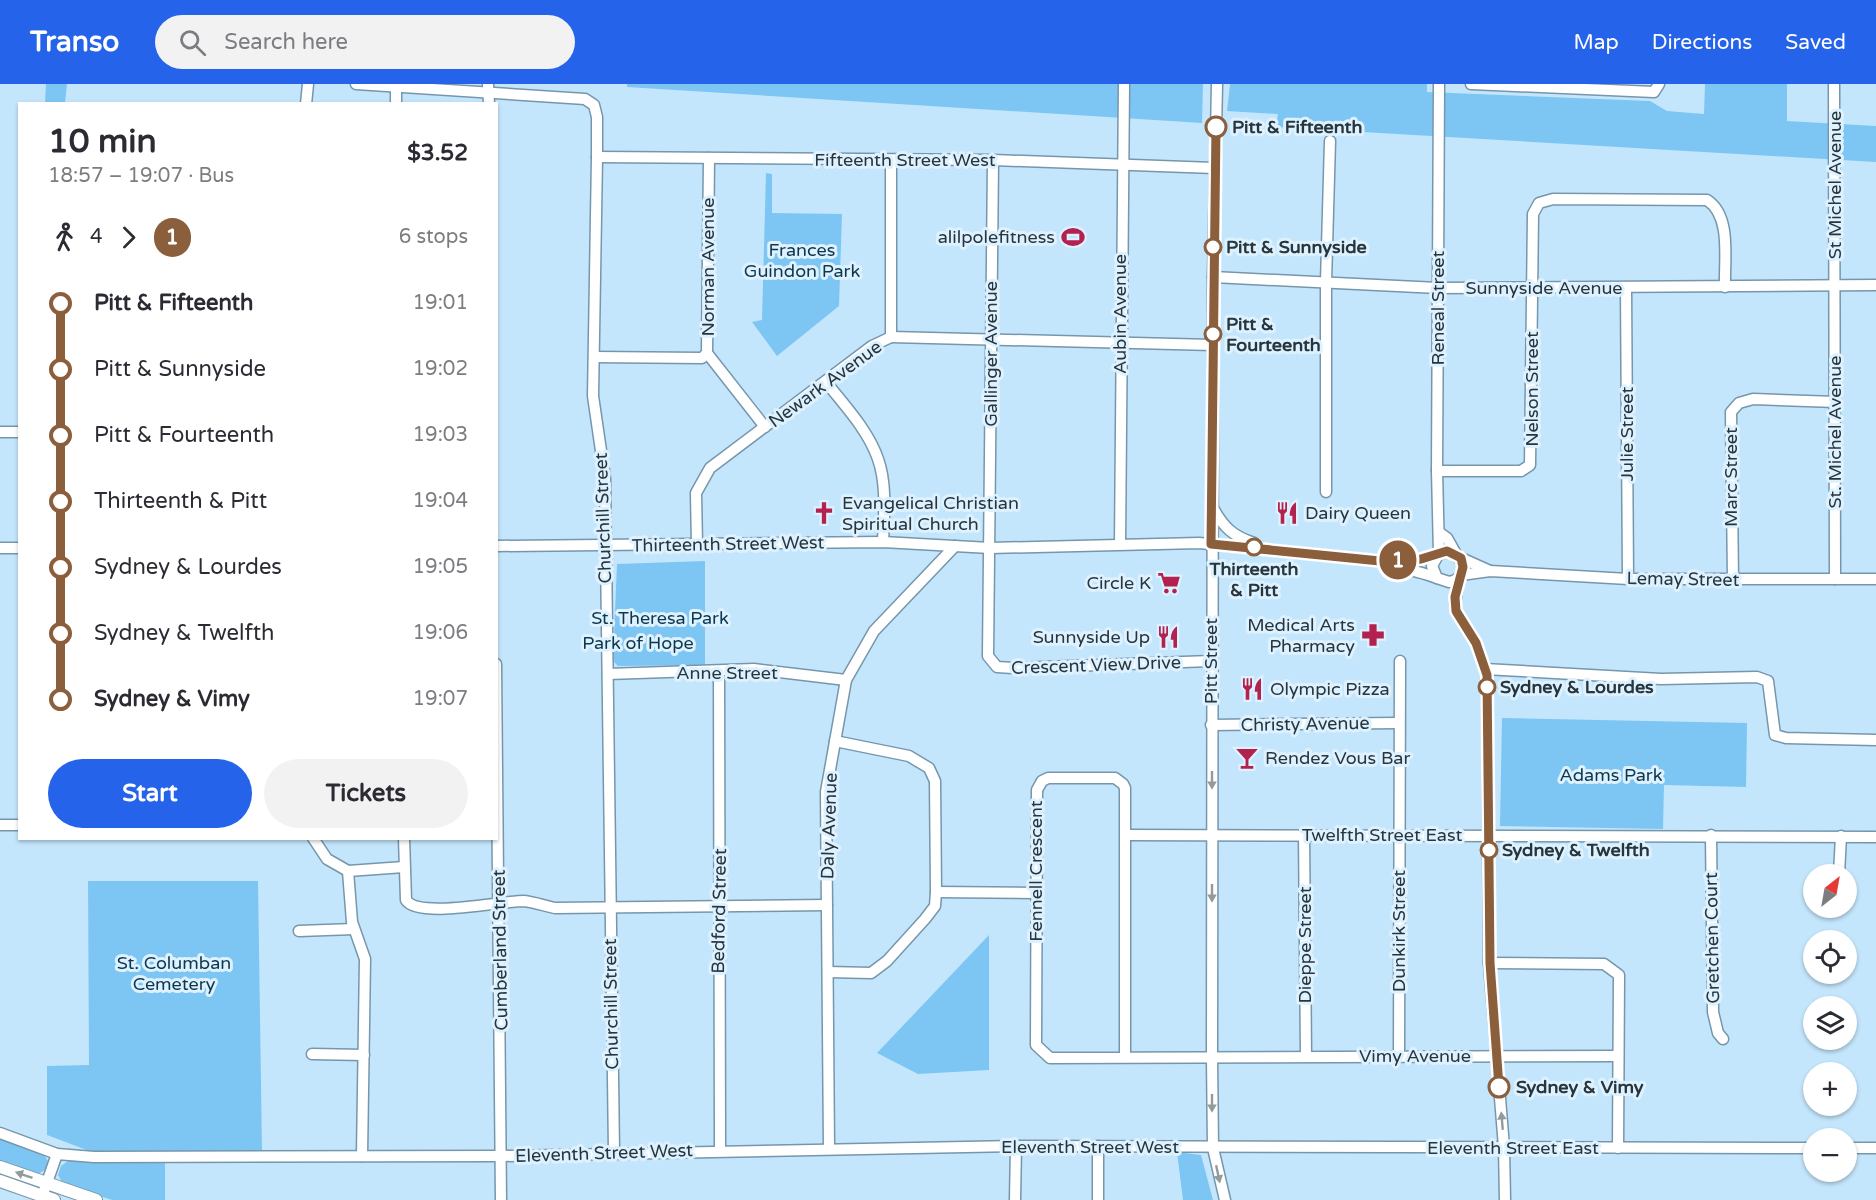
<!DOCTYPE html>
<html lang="en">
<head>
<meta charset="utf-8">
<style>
  body { margin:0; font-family:"Varela Round",sans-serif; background:#f2f2f3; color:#2b2b33; height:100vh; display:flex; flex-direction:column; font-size:22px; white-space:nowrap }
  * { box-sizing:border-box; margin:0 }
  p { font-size:20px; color:#7c7c81 }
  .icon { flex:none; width:33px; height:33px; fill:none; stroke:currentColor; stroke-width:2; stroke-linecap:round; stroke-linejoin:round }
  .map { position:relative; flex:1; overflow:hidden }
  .sheet { position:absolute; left:18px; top:18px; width:480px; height:738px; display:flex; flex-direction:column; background:#fff; border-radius:0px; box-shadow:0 2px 4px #0004 }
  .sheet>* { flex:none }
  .badge { padding:0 12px; border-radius:20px; font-size:21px; line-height:39px }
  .needle { width:39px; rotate:31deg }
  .tools { position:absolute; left:1803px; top:780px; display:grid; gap:12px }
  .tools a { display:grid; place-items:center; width:54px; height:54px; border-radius:50%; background:#fff; box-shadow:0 2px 4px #0004; font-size:30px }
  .map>.badge { position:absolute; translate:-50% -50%; box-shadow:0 0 0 3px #fff }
  .legs { display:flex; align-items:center; gap:9px; height:66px; padding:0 30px; font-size:20px }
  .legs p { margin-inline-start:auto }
  .overview { display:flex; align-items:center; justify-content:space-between; height:102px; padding:0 30px }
  h1 { font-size:33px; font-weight:700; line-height:45px }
  .action { display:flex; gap:12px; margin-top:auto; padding:12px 30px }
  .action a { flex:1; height:69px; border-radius:36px; background:#2563eb; color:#fff; font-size:24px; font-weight:700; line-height:69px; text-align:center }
  .action a+a { background:#f2f2f3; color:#2b2b33 }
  ul { padding:0 30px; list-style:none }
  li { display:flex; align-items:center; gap:21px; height:66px; font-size:22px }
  li i { display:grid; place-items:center; width:9px; height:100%; margin:0 8px; background:currentColor }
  li i::after { content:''; width:15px; height:15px; margin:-8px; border:4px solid; border-radius:50%; background:#fff }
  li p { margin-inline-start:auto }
  li:first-child i { background:linear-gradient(#0000 50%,currentColor 0) }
  li:last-child i { background:linear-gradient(currentColor 50%,#0000 0) }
  header { display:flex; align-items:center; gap:36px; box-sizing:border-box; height:84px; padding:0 30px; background:#2563eb; color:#fff }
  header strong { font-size:28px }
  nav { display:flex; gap:33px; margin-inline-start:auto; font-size:21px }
  .search { width:420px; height:54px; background:#f2f2f3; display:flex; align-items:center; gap:15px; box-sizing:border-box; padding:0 21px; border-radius:33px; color:#7c7c81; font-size:22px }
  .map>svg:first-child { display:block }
  .green { fill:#7dc6f3 }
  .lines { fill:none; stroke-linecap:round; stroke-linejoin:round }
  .minor-casing { stroke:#7696ab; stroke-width:13 }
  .major-casing { stroke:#7696ab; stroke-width:14 }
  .minor { stroke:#fff; stroke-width:10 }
  .major { stroke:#fff; stroke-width:12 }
  .oneway { fill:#939a9e }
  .line-1-casing { stroke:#fff; stroke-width:14 }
  .line-1 { stroke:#8b5e3c; stroke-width:9 }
  .stop-1-dot { fill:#fff; stroke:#8b5e3c; stroke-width:3 }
  .labels { text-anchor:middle; stroke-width:6; stroke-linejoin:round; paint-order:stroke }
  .stop-label { font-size:18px; font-weight:bold; fill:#27353d; stroke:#ddf1ff; text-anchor:start }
  .street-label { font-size:18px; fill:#27353d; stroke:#ddf1ff }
  .poi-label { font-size:18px; fill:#27353d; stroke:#ddf1ff; text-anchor:end }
  .park-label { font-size:18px; fill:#0d374d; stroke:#ddf1ff }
</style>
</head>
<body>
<header>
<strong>Transo</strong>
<div class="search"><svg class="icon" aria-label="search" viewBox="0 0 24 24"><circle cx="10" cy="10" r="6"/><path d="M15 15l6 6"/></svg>Search here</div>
<nav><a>Map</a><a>Directions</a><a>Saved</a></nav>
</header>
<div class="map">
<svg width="1876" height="1116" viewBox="0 0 1876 1116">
  <rect width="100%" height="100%" fill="#c4e6fc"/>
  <g class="green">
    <path d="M46,0H67L65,19H45Z"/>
    <path d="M627,0H1203L1202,39L627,3Z"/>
    <path d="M1230,0H1427V8L1650,17L1667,27L1704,30L1705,0H1787V37L1876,42V78L1276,43L1278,30L1227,27Z"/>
    <path d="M766,89L772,90V129L842,130L839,222L777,272L752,238L762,236Z"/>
    <path d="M705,477V581L618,582L613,577L617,480Z"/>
    <path d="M1502,634L1747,639L1746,703L1664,701L1663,745L1500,742Z"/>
    <path d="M88,797H258L262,1067L92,1068L47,1051V982L89,981Z"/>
    <path d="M989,851V986L918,990L877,969Z"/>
    <path d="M0,1054L44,1071L48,1077L45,1086L38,1090L0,1078Z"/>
    <path d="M1177,1068L1201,1071L1213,1116H1183Z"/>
    <path d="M68,1077H165V1116H112L63,1100L58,1091L61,1082Z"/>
  </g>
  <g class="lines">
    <g class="minor-casing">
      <g id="minor">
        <path d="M356,0L585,15L594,21L597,33V73L593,312L605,394L614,1068"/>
        <path d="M488,0L489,20"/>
        <path d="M1217,0L1213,193L1212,974L1213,1064L1225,1116"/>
        <path d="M1439,0L1437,387L1439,470"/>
        <path d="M1471,0L1654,8L1659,0"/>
        <path d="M1834,0L1835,495"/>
        <path d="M396,3V20"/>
        <path d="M306,20L308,0"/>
        <path d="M597,73L993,76L1214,84"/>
        <path d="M709,74L707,269L765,343"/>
        <path d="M993,76L988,572L997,583L1013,584L1211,577"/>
        <path d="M1213,193L1438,204L1876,201"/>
        <path d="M1626,204L1628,495"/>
        <path d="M891,253L1213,261"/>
        <path d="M594,273L702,274L707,269"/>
        <path d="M826,298C845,322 868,346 878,375C887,400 884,432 883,458"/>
        <path d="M0,348H20"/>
        <path d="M1437,387H1521L1530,381L1533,130L1539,119L1553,115L1707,116C1732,132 1724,176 1725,203"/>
        <path d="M1326,408V198L1330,57"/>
        <path d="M1213,424C1224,444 1233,452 1254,459"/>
        <path d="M1440,449L1447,454L1456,470"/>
        <path d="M1120,460L1124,0"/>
        <path d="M697,461L696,409L710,384L872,262L891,253V76"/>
        <path d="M496,462L883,458L990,464L1199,459L1390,478L1421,475L1450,467L1462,477C1465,488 1460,496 1449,498L1437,494L1432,482L1438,471"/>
        <path d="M0,464H20"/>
        <path d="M1461,474L1490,487"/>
        <path d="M1390,478C1405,487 1421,487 1437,494"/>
        <path d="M1461,491L1490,487L1628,495H1876"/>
        <path d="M1459,493L1455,519L1456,527L1476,559L1487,591L1489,879L1504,1063L1505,1116"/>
        <path d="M1733,496L1731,328L1739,319L1753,315L1836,318"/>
        <path d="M496,580L501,1116"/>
        <path d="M1485,585L1661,595L1757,593L1768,597L1775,651L1786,654L1876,656"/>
        <path d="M719,588L720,1065"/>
        <path d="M608,590L754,585L846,596"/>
        <path d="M1211,641L1398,639"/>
        <path d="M0,741H20"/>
        <path d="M1304,750L1306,972"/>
        <path d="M1126,751L1876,753"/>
        <path d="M1711,751L1713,928L1718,949L1723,955"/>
        <path d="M313,754L327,775L348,787L404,783"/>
        <path d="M404,754L406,816C418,835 501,817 524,817C534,818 545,822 555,824L827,821"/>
        <path d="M348,787L352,838L365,875L362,1072"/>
        <path d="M1839,790L1841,752"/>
        <path d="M936,808L1035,809"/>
        <path d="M299,847L354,845"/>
        <path d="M1489,879L1604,880L1619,891L1618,1064"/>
        <path d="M828,888L871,889L887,877L925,835L935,822L936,808L935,697L929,684L909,672L835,657"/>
        <path d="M312,970L364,971"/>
        <path d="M1125,972V704L1123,700L1115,694H1048L1042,697L1037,706L1036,961L1050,974L1618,972"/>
        <path d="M1399,973L1400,577"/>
        <path d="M0,1049L57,1070L94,1073L502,1072L1016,1062L1814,1064"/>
        <path d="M829,1064L826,708L846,596L874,547L955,462"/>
        <path d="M1846,1064H1876"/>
        <path d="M44,1107L57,1070"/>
        <path d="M1015,1116L1016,1062"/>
        <path d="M1098,1116V1062"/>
      </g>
    </g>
    <g class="major-casing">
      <g id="major">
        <path d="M0,1083L96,1116"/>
        <path d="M0,1097L54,1116"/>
      </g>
    </g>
    <use href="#minor" class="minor"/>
    <use href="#major" class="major"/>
  </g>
  <defs><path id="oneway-solid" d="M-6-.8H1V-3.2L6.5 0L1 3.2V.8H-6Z" transform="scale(1.5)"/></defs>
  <g class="oneway">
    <use href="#oneway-solid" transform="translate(1212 696) rotate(90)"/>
    <use href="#oneway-solid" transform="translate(1212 809) rotate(90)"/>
    <use href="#oneway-solid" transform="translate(1212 1019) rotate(90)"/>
    <use href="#oneway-solid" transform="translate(1502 1037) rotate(-95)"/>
    <use href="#oneway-solid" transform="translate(1218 1090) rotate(78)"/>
    <use href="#oneway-solid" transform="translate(24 1091) rotate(-161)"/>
  </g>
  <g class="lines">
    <g class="line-1-casing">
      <path id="line-1" d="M1216,43L1211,460L1390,478L1421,475L1447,467L1461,474L1463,483L1455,513L1456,527L1476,559L1487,591L1490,879L1499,1003"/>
    </g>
    <use href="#line-1" class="line-1"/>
  </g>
  <defs>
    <g id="stadium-bare" transform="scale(1.8)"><path d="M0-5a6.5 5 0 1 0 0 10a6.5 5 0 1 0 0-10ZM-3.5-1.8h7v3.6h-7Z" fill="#b3224f" stroke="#ddf1ff" stroke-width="2.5" paint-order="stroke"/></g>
    <g id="church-bare" transform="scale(1.8)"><path d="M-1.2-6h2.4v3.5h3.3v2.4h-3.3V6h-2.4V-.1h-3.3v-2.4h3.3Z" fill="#b3224f" stroke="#ddf1ff" stroke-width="2.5" paint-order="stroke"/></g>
    <g id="restaurant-bare" transform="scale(1.8)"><path d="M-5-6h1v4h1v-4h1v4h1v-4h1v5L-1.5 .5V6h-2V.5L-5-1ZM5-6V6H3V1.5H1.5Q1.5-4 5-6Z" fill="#b3224f" stroke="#ddf1ff" stroke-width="2.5" paint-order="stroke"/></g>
    <g id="supermarket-bare" transform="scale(1.8)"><path d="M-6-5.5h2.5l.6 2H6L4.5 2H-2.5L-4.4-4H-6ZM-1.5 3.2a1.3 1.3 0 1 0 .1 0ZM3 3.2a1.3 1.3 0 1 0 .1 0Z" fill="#b3224f" stroke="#ddf1ff" stroke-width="2.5" paint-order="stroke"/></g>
    <g id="pharmacy-bare" transform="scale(1.8)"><path d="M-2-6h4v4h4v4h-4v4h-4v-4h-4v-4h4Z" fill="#b3224f" stroke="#ddf1ff" stroke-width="2.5" paint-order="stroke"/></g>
    <g id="bar-bare" transform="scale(1.8)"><path d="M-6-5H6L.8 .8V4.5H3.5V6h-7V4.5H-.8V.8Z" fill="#b3224f" stroke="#ddf1ff" stroke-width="2.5" paint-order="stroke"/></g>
  </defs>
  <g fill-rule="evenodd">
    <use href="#stadium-bare" x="1073" y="153"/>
    <use href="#church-bare" x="824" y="429"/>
    <use href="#restaurant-bare" x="1287" y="429"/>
    <use href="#supermarket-bare" x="1169" y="499"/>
    <use href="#pharmacy-bare" x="1373" y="551"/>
    <use href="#restaurant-bare" x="1168" y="553"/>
    <use href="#restaurant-bare" x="1252" y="605"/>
    <use href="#bar-bare" x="1247" y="674"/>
  </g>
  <g class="stop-1-dot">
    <circle cx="1216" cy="43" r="10"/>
    <circle cx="1213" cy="163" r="8"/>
    <circle cx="1213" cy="250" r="8"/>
    <circle cx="1254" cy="463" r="8"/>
    <circle cx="1487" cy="603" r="8"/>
    <circle cx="1489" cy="766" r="8"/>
    <circle cx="1499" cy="1003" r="10"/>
  </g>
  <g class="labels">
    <g class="stop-label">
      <text x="1232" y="49">Pitt &amp; Fifteenth</text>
      <text x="1226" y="169">Pitt &amp; Sunnyside</text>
      <text x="1226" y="246">Pitt &amp;<tspan x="1226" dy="21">Fourteenth</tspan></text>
      <text x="1254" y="491" text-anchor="middle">Thirteenth<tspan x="1254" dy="21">&amp; Pitt</tspan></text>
      <text x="1500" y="609">Sydney &amp; Lourdes</text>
      <text x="1502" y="772">Sydney &amp; Twelfth</text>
      <text x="1516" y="1009">Sydney &amp; Vimy</text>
    </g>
    <g class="street-label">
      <text x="905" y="82">Fifteenth Street West</text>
      <text transform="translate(1835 101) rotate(-90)" y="6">St Michel Avenue</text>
      <text transform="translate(708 183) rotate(-90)" y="6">Norman Avenue</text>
      <text x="1544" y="210">Sunnyside Avenue</text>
      <text transform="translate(1438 224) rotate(-90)" y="6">Reneal Street</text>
      <text transform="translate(1120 230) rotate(-90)" y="6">Aubin Avenue</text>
      <text transform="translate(991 270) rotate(-90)" y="6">Gallinger Avenue</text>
      <text transform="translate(825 300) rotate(-36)" y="6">Newark Avenue</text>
      <text transform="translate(1532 305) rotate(-90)" y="6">Nelson Street</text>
      <text transform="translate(1835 348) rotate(-90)" y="6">St. Michel Avenue</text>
      <text transform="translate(1627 350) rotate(-90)" y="6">Julie Street</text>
      <text transform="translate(1731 393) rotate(-90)" y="6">Marc Street</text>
      <text transform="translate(603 434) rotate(-92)" y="6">Churchill Street</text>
      <text transform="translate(728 460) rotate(-1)" y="6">Thirteenth Street West</text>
      <text transform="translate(1683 495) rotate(1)" y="6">Lemay Street</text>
      <text transform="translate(1211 577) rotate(-90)" y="6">Pitt Street</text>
      <text transform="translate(1096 581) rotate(-2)" y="6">Crescent View Drive</text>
      <text x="727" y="595">Anne Street</text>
      <text transform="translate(1305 640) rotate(-1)" y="6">Christy Avenue</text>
      <text transform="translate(829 742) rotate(-88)" y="6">Daly Avenue</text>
      <text x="1382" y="757">Twelfth Street East</text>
      <text transform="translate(1036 787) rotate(-90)" y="6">Fennell Crescent</text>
      <text transform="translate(719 827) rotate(-89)" y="6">Bedford Street</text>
      <text transform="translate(1399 847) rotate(-90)" y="6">Dunkirk Street</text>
      <text transform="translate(1712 854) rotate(-91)" y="6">Gretchen Court</text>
      <text transform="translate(1305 861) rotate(-90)" y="6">Dieppe Street</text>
      <text transform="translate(500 866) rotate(-91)" y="6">Cumberland Street</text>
      <text transform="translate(611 920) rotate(-91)" y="6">Churchill Street</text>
      <text x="1415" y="978">Vimy Avenue</text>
      <text x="1090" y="1069">Eleventh Street West</text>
      <text x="1513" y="1070">Eleventh Street East</text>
      <text transform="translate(604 1069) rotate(-2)" y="6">Eleventh Street West</text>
    </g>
    <g class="poi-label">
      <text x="1055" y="159">alilpolefitness</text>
      <text x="842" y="425" text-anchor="start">Evangelical Christian<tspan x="842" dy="21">Spiritual Church</tspan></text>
      <text x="1305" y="435" text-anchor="start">Dairy Queen</text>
      <text x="1151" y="505">Circle K</text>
      <text x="1355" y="547">Medical Arts<tspan x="1355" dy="21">Pharmacy</tspan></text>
      <text x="1150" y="559">Sunnyside Up</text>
      <text x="1270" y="611" text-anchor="start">Olympic Pizza</text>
      <text x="1265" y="680" text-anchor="start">Rendez Vous Bar</text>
    </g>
    <g class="park-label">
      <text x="802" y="172">Frances<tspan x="802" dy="21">Guindon Park</tspan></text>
      <text x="660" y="540">St. Theresa Park</text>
      <text x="638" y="565">Park of Hope</text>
      <text x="1611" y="697">Adams Park</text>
      <text x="174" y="885">St. Columban<tspan x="174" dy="21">Cemetery</tspan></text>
    </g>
  </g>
</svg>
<div class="tools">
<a><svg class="needle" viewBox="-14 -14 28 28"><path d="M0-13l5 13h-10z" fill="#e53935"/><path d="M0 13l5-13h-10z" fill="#7c7c81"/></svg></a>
<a><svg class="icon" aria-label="locate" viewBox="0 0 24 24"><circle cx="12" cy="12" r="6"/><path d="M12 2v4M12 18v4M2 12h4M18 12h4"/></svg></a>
<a><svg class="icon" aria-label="layers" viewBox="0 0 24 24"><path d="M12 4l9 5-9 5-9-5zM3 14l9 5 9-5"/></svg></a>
<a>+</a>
<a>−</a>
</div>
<b class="badge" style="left:1398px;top:476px;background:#8b5e3c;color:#fff">1</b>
<section class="sheet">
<div class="overview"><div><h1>10 min</h1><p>18:57 – 19:07 · Bus</p></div><b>$3.52</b></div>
<div class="legs"><svg class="icon" aria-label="walk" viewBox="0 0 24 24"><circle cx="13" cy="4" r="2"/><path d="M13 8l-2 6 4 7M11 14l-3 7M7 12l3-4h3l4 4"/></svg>4<svg class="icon" aria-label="forward" viewBox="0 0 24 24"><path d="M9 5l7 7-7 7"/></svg><b class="badge" style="background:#8b5e3c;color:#fff">1</b><p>6 stops</p></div>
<ul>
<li><i style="color:#8b5e3c"></i><b>Pitt &amp; Fifteenth</b><p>19:01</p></li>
<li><i style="color:#8b5e3c"></i><span>Pitt &amp; Sunnyside</span><p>19:02</p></li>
<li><i style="color:#8b5e3c"></i><span>Pitt &amp; Fourteenth</span><p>19:03</p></li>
<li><i style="color:#8b5e3c"></i><span>Thirteenth &amp; Pitt</span><p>19:04</p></li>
<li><i style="color:#8b5e3c"></i><span>Sydney &amp; Lourdes</span><p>19:05</p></li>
<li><i style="color:#8b5e3c"></i><span>Sydney &amp; Twelfth</span><p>19:06</p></li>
<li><i style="color:#8b5e3c"></i><b>Sydney &amp; Vimy</b><p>19:07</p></li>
</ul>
<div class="action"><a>Start</a><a>Tickets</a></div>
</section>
</div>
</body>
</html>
